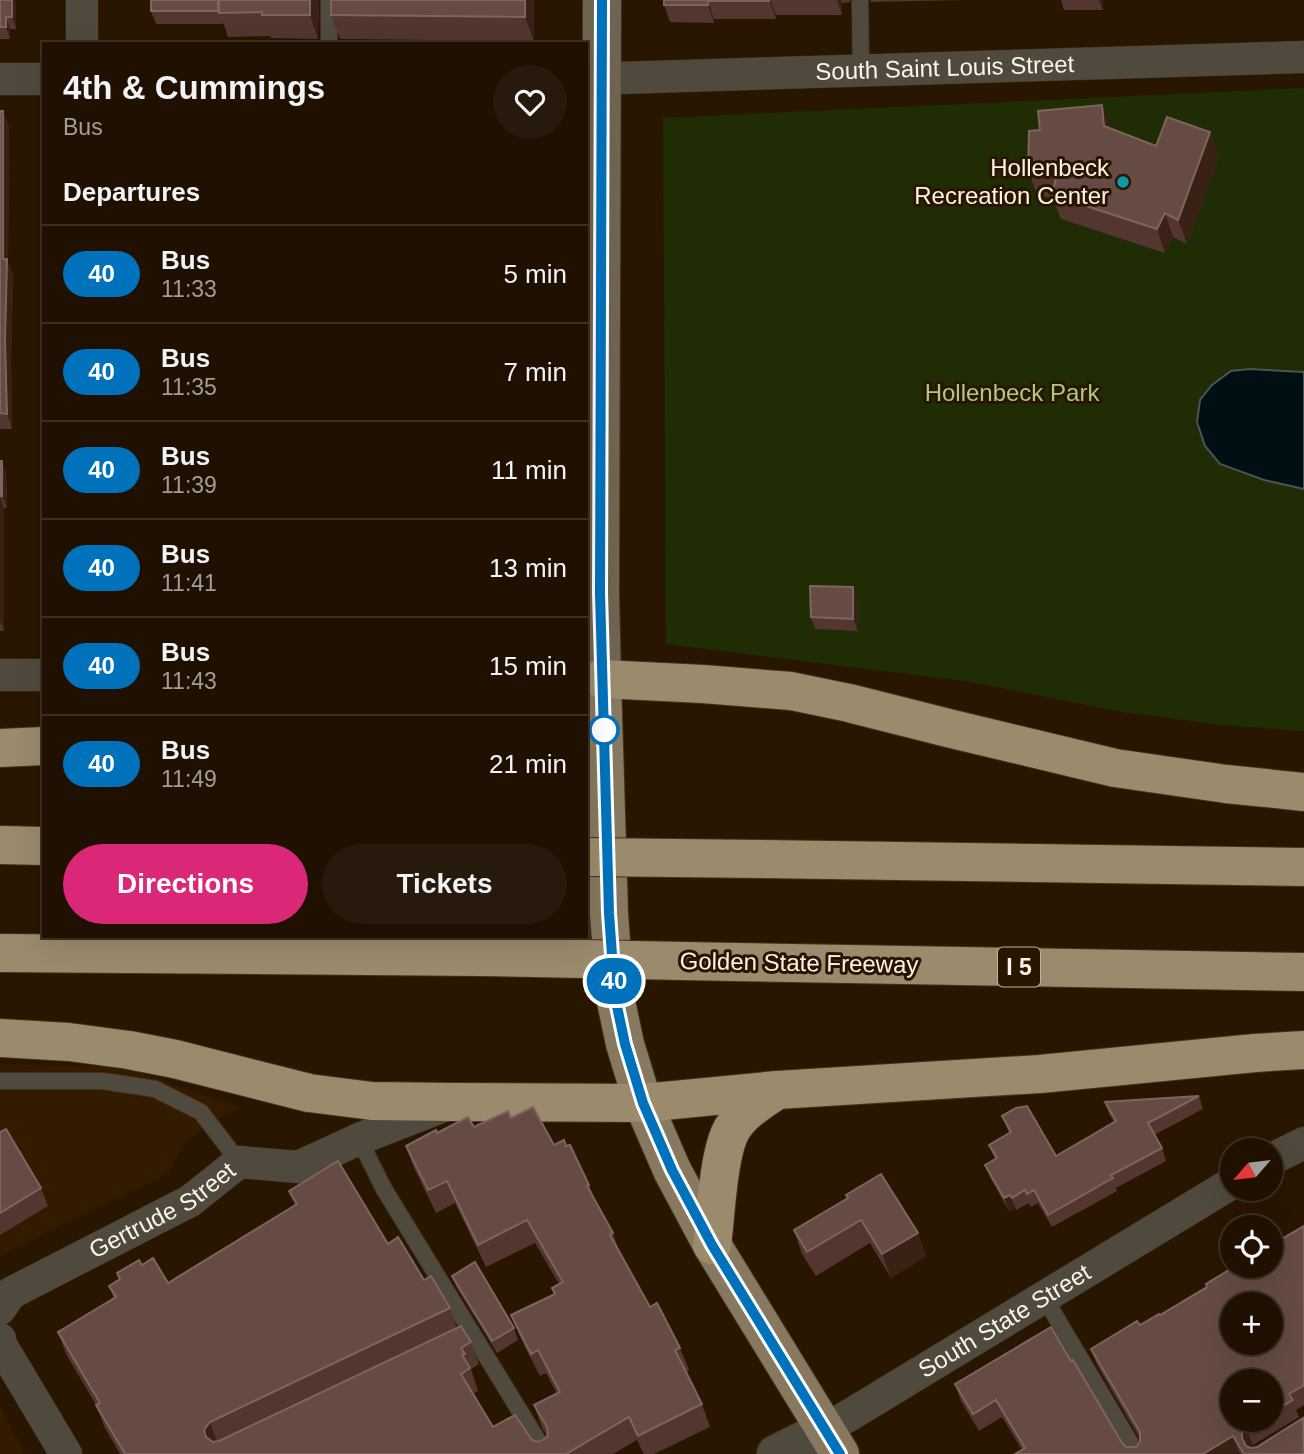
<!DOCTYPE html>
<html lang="en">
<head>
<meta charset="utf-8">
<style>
  body { margin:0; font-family:Arial,sans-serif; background:#27190b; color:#f1f3f6; height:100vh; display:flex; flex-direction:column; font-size:26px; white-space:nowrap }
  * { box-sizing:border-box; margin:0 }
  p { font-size:23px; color:#a19d99 }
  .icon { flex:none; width:38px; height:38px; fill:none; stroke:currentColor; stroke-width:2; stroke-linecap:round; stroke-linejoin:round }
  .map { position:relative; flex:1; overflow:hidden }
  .details { position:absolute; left:42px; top:42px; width:546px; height:896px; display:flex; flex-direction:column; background:#1f1001; border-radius:0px; box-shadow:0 7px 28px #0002,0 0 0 2px #3c3023 }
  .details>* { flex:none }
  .badge { padding:0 14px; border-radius:23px; font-size:24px; line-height:46px }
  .needle { width:46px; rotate:242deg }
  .buttons { position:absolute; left:1220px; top:1138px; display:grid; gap:14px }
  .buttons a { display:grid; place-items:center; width:63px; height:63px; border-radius:50%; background:#1f1001; box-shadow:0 7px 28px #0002,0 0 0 2px #3c3023; font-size:35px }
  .map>.badge { position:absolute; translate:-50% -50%; box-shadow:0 0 0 4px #fff }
  h2 { padding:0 21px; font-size:26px; line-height:63px }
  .round { display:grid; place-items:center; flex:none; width:74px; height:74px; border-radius:37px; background:#27190b }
  .head { display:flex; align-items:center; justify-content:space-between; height:119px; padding:0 21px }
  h1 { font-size:33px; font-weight:600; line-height:52px }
  .cta { display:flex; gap:14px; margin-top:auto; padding:14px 21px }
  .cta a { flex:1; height:80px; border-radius:42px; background:#db2777; color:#fff; font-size:28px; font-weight:600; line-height:80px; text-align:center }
  .cta a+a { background:#27190b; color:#f1f3f6 }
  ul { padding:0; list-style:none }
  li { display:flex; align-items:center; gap:21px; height:98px; padding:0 21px; border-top:2px solid #3c3023 }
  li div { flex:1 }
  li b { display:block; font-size:26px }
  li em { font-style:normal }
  li .badge { min-width:77px; font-weight:700; text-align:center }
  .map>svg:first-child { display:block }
  .built { fill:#331b00 }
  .green { fill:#202c03 }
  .water { fill:#000f14; stroke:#4c5354; stroke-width:2 }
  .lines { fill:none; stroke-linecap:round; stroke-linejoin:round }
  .service-casing { stroke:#43311d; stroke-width:18 }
  .minor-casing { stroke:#43311d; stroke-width:33 }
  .tertiary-casing { stroke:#43311d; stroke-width:40 }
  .secondary-casing { stroke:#43311d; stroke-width:40 }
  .primary-casing { stroke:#43311d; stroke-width:40 }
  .motorway-casing { stroke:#43311d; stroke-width:40 }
  .service { stroke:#504a3e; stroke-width:16 }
  .minor { stroke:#504a3e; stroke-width:32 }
  .tertiary { stroke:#504a3e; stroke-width:38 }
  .secondary { stroke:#6f6451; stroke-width:38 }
  .primary { stroke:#86795f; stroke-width:38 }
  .motorway { stroke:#9b8b6d; stroke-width:38 }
  .motorway-bridge-casing { stroke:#43311d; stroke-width:40; stroke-linecap:butt }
  .motorway-bridge { stroke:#9b8b6d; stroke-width:38 }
  .wall { fill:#533630; fill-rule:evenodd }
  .shaded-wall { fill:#3a2115 }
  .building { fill:#654b44; stroke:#7d655d; stroke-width:2; fill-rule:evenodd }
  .line-casing { stroke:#fff; stroke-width:16 }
  .line { stroke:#0072bc; stroke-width:10 }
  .culture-dot { fill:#0f9aa8; stroke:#291601; stroke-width:2.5 }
  .stop-dot { fill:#fff; stroke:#0072bc; stroke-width:3.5 }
  .labels { text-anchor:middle; stroke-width:6; stroke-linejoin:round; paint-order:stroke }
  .shield { fill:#291601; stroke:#beb1a3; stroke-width:2 }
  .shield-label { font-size:23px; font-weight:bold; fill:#fef3e8 }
  .street-label { font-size:24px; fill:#fef3e8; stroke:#291601 }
  .poi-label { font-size:24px; fill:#fef3e8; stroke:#291601; text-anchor:end }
  .park-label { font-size:24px; fill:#b0c982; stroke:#291601 }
</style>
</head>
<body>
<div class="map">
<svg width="1304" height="1454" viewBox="0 0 1304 1454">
  <rect width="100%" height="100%" fill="#291601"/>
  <g class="built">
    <path d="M0,1064L124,1067L242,1108L208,1123L185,1143L167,1174L0,1255Z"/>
    <path d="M0,1406L25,1454H0Z"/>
  </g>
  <path class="green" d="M1304,88V731L1222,725L1122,712L972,682L666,644L663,118Z"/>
  <path class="water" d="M1249,369L1304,372V489L1264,480L1220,464L1205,446L1197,422L1200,400L1212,385L1231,371Z"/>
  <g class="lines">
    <g class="service-casing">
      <g id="service">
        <path d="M860,0L861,72"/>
        <path d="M329,44V0"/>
        <path d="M0,1081H103L155,1089L201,1112L239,1162"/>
        <path d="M359,1139L384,1189L546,1454"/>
        <path d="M1044,1297L1137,1454"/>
      </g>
    </g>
    <g class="minor-casing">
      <g id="minor">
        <path d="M82,44V0"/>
        <path d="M0,79H44"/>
        <path id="s1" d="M586,79L1304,57"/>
        <path d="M0,675H44"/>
        <path d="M1270,1160L1304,1143"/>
        <path id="s2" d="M0,1309L11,1293L190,1201L239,1162L298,1167L359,1139L446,1105"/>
        <path d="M0,1339L1,1345L66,1454"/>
        <path id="s3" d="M825,1430L1232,1183"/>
      </g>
    </g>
    <g class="tertiary-casing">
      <path id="tertiary" d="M776,1454L825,1430"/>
    </g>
    <g class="secondary-casing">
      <path id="secondary" d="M602,679L600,593L602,0"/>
    </g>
    <g class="primary-casing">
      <path id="primary" d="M586,681L602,679L609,913L615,997L625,1044L643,1103L672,1170L712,1245L840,1454"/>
    </g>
    <g class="motorway-casing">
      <g id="motorway">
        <path d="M602,679L703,684L791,691L849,703L948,728L1115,768L1226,784L1304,792"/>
        <path d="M0,748L44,746"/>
        <path d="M0,845L44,846"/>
        <path d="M761,859L1304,867"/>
        <path d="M0,953L483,957"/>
        <path d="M735,962L1304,972"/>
        <path d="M0,1038L69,1042L129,1050L175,1059L309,1093L372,1101L453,1102L643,1103L777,1090L1040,1074L1255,1053L1304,1050"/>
        <path d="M712,1245C716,1216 718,1153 732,1129C743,1111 761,1101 777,1090"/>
      </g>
    </g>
    <use href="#service" class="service"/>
    <use href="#minor" class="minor"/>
    <use href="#tertiary" class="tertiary"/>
    <use href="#secondary" class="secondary"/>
    <use href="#primary" class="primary"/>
    <use href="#motorway" class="motorway"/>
    <g class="motorway-bridge-casing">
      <g id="motorway-bridge">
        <path d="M586,857L761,859"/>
        <path d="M483,957L735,962"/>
      </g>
    </g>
    <use href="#motorway-bridge" class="motorway-bridge"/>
  </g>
  <g class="wall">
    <path d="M0,0L16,2V29H10V39H0Z"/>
    <path d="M151,0H319L318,39L271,38L270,36L228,37L223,22V24H156L151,11Z"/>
    <path d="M534,0V41L340,39L331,15Z"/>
    <path d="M664,0H850V2L842,3V15H776V19H714V23L670,22L664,5Z"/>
    <path d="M870,0H965L871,2Z"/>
    <path d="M1061,0H1103V10H1064Z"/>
    <path d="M0,111L9,127L8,263L13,275L11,356L12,429H0Z"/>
    <path d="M1111,128L1156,146L1219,156L1187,244L1173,237L1165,253L1061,219L1053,199L1037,194L1028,171Z"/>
    <path d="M0,461H2L6,473L7,508H4V631H0Z"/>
    <path d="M858,599V631L815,629L811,617Z"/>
    <path d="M1199,1096L1203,1109L1154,1135L1162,1148L1166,1161L1116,1188L1117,1191L1052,1227L1038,1203L1031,1207L1029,1203L1016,1210L1015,1207L1009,1211L990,1177L985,1165L995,1159L989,1145L1009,1133L1002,1116L1056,1156L1114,1122L1109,1114L1105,1102Z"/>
    <path d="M511,1118L554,1145L566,1146L589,1185L595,1199L613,1233L619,1251L650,1307L680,1348L689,1370L686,1372L702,1404L710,1427L654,1454H644L637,1440L613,1454H120L105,1428L96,1405L66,1354L58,1332L114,1299L109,1286L119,1279L117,1273L142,1265L168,1283L295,1205L289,1191L388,1244L450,1308L457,1328L471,1342L479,1364L471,1369L478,1391L473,1394L493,1427L539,1442L547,1437V1436L542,1428L534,1405L557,1394L546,1373L540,1376L520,1337L511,1315L554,1294L552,1288L559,1284L535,1243L486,1267L455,1203L436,1213L414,1168L406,1146L437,1133L474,1127Z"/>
    <path d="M0,1132L41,1188L48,1206L0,1235Z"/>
    <path d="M848,1198L918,1233L926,1256L891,1278L870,1243L816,1276L802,1254L794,1230Z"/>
    <path d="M1304,1226V1405L1296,1410L1299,1417L1253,1445L1250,1447L1304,1454H1240L1239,1452L1236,1454H1015L1022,1450L1002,1417L979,1431L961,1401L955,1384L1071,1361L1122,1443L1126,1447H1136L1140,1442V1439L1097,1365L1091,1349L1160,1315ZM1270,1381V1419H1232Z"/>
    <path d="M452,1276L514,1328L518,1340L497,1353L457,1288Z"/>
  </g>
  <g class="shaded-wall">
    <path d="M12,0H15L16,2V29L12,17Z"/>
    <path d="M310,0H319L318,39L310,15Z"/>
    <path d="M525,0H534V41L525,17Z"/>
    <path d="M769,0H770L776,15V19Z"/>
    <path d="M837,0H841L842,3V15Z"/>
    <path d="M1099,0H1103V10Z"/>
    <path d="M708,1L714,19V23L708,5Z"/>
    <path d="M6,17L10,29V39L6,27Z"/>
    <path d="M1102,105L1111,129L1104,126Z"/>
    <path d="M3,111L9,127L8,263L13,275L11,356L12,429L7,414L3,259Z"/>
    <path d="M1210,132L1219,156L1187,244L1178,220Z"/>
    <path d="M1165,213L1173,237L1165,253L1157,229Z"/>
    <path d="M2,461L6,473L7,508L2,496Z"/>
    <path d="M0,496L4,508V631L0,621Z"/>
    <path d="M853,587L858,599V631L853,619Z"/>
    <path d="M1010,1195L1015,1207L1009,1211L1004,1198Z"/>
    <path d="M918,1233L926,1256L891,1278L882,1254Z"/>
    <path d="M210,1422L218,1445L206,1437L204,1430Z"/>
    <path d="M1246,1428L1253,1445L1249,1450L1242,1438V1433Z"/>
    <path d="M1233,1436L1239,1452L1236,1454H1203Z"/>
  </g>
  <g class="building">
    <path d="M0,0H12V17H6V27H0Z"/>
    <rect x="151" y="0" width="67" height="11"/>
    <path d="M219,0H310V15H262V12L219,13Z"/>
    <path d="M331,0H525V17L331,15Z"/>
    <path d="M664,0H769V1H708V5H664Z"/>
    <path d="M1102,105L1104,126L1156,146L1167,117L1210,132L1178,220L1165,213L1157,229L1052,195L1056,178L1028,171L1029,131L1040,130L1038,111Z"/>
    <path d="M0,111H3V259H7L5,340L7,414L0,413Z"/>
    <rect x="0" y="461" width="2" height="35"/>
    <path d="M810,586L853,587V619L811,617Z"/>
    <path d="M1199,1096L1148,1123L1162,1148L1111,1175L1113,1178L1048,1215L1034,1190L1027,1194L1025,1190L1012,1198L1010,1195L1004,1198L985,1165L997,1158L989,1145L1011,1132L1002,1116L1016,1108L1027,1106L1056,1156L1116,1121L1105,1102Z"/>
    <path d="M533,1107L554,1145L564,1140L566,1146L570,1145L589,1185L587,1186L613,1233L610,1235L650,1307L657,1303L680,1348L675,1350L702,1404L638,1436L629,1417L566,1454H125L96,1405L100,1403L58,1332L116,1297L109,1286L120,1279L117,1273L139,1260L142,1265L153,1258L168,1283L297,1204L289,1191L338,1161L388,1244L398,1237L424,1280L431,1276L450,1308L210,1422L204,1430L206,1437L213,1442L219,1441L461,1326L471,1342L461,1348L465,1354L462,1355L470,1368L461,1374L493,1427L515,1415L532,1440L539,1442L547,1437L548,1432L547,1427L534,1405L560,1392L538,1350L531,1354L511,1315L555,1294L552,1288L563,1282L527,1220L478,1245L447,1181L428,1190L406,1146L436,1130L437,1133L468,1117L474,1127L508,1111L511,1118Z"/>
    <path d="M6,1129L41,1188L0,1213V1132Z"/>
    <path d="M881,1174L918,1233L882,1254L861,1220L807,1252L794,1230L848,1198L846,1195Z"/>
    <path d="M1304,1226V1385L1289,1394L1293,1400L1270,1414V1381H1232V1419H1261L1246,1428L1242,1433V1438L1246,1446L1251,1448L1257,1447L1303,1418L1304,1454H1244L1233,1436L1203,1454H1015L1025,1448L996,1400L973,1414L955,1384L1051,1327L1071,1361L1073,1360L1122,1443L1126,1447H1136L1140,1442V1432L1091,1349L1137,1321L1140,1325L1159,1314L1160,1315L1207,1287L1206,1284L1237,1265H1270V1246ZM1232,1304H1270V1342H1232Z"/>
    <path d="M475,1262L514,1328L492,1341L452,1276Z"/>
  </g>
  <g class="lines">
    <g class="line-casing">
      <path id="line" d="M602,0L600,593L609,913L615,997L625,1044L643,1103L672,1170L712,1245L840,1454"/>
    </g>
    <use href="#line" class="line"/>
  </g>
  <circle class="culture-dot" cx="1123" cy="182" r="7"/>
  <circle class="stop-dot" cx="604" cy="730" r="14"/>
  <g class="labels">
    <rect class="shield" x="998" y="947.5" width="42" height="39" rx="5"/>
    <g class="shield-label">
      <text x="1019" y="975">I 5</text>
    </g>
    <g class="street-label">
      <text dy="8" stroke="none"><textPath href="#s1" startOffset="359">South Saint Louis Street</textPath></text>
      <text transform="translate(799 963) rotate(1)" y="8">Golden State Freeway</text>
      <text dy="8" stroke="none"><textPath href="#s2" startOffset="192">Gertrude Street</textPath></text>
      <text dy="8" stroke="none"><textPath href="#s3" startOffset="210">South State Street</textPath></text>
    </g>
    <g class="poi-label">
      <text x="1109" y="176">Hollenbeck<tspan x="1109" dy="28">Recreation Center</tspan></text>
    </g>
    <g class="park-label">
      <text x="1012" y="401">Hollenbeck Park</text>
    </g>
  </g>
</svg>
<div class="buttons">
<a><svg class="needle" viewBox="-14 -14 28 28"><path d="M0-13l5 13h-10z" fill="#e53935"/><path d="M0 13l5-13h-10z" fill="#a19d99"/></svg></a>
<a><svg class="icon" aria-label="locate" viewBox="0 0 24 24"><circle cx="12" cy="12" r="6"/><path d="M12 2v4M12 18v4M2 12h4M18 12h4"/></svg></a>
<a>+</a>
<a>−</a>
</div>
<b class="badge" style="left:614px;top:981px;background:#0072bc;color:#fff">40</b>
<section class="details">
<div class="head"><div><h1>4th &amp; Cummings</h1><p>Bus</p></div><a class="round"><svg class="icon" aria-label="heart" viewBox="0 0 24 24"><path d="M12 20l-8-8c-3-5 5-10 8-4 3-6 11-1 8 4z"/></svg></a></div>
<h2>Departures</h2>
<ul>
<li><span class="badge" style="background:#0072bc;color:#fff">40</span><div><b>Bus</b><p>11:33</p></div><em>5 min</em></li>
<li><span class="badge" style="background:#0072bc;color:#fff">40</span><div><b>Bus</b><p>11:35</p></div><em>7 min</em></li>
<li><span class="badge" style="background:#0072bc;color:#fff">40</span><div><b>Bus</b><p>11:39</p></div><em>11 min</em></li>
<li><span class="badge" style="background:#0072bc;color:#fff">40</span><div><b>Bus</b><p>11:41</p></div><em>13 min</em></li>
<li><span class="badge" style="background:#0072bc;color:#fff">40</span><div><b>Bus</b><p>11:43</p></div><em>15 min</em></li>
<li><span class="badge" style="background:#0072bc;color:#fff">40</span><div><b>Bus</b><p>11:49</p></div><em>21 min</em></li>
</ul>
<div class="cta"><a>Directions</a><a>Tickets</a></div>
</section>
</div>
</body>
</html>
